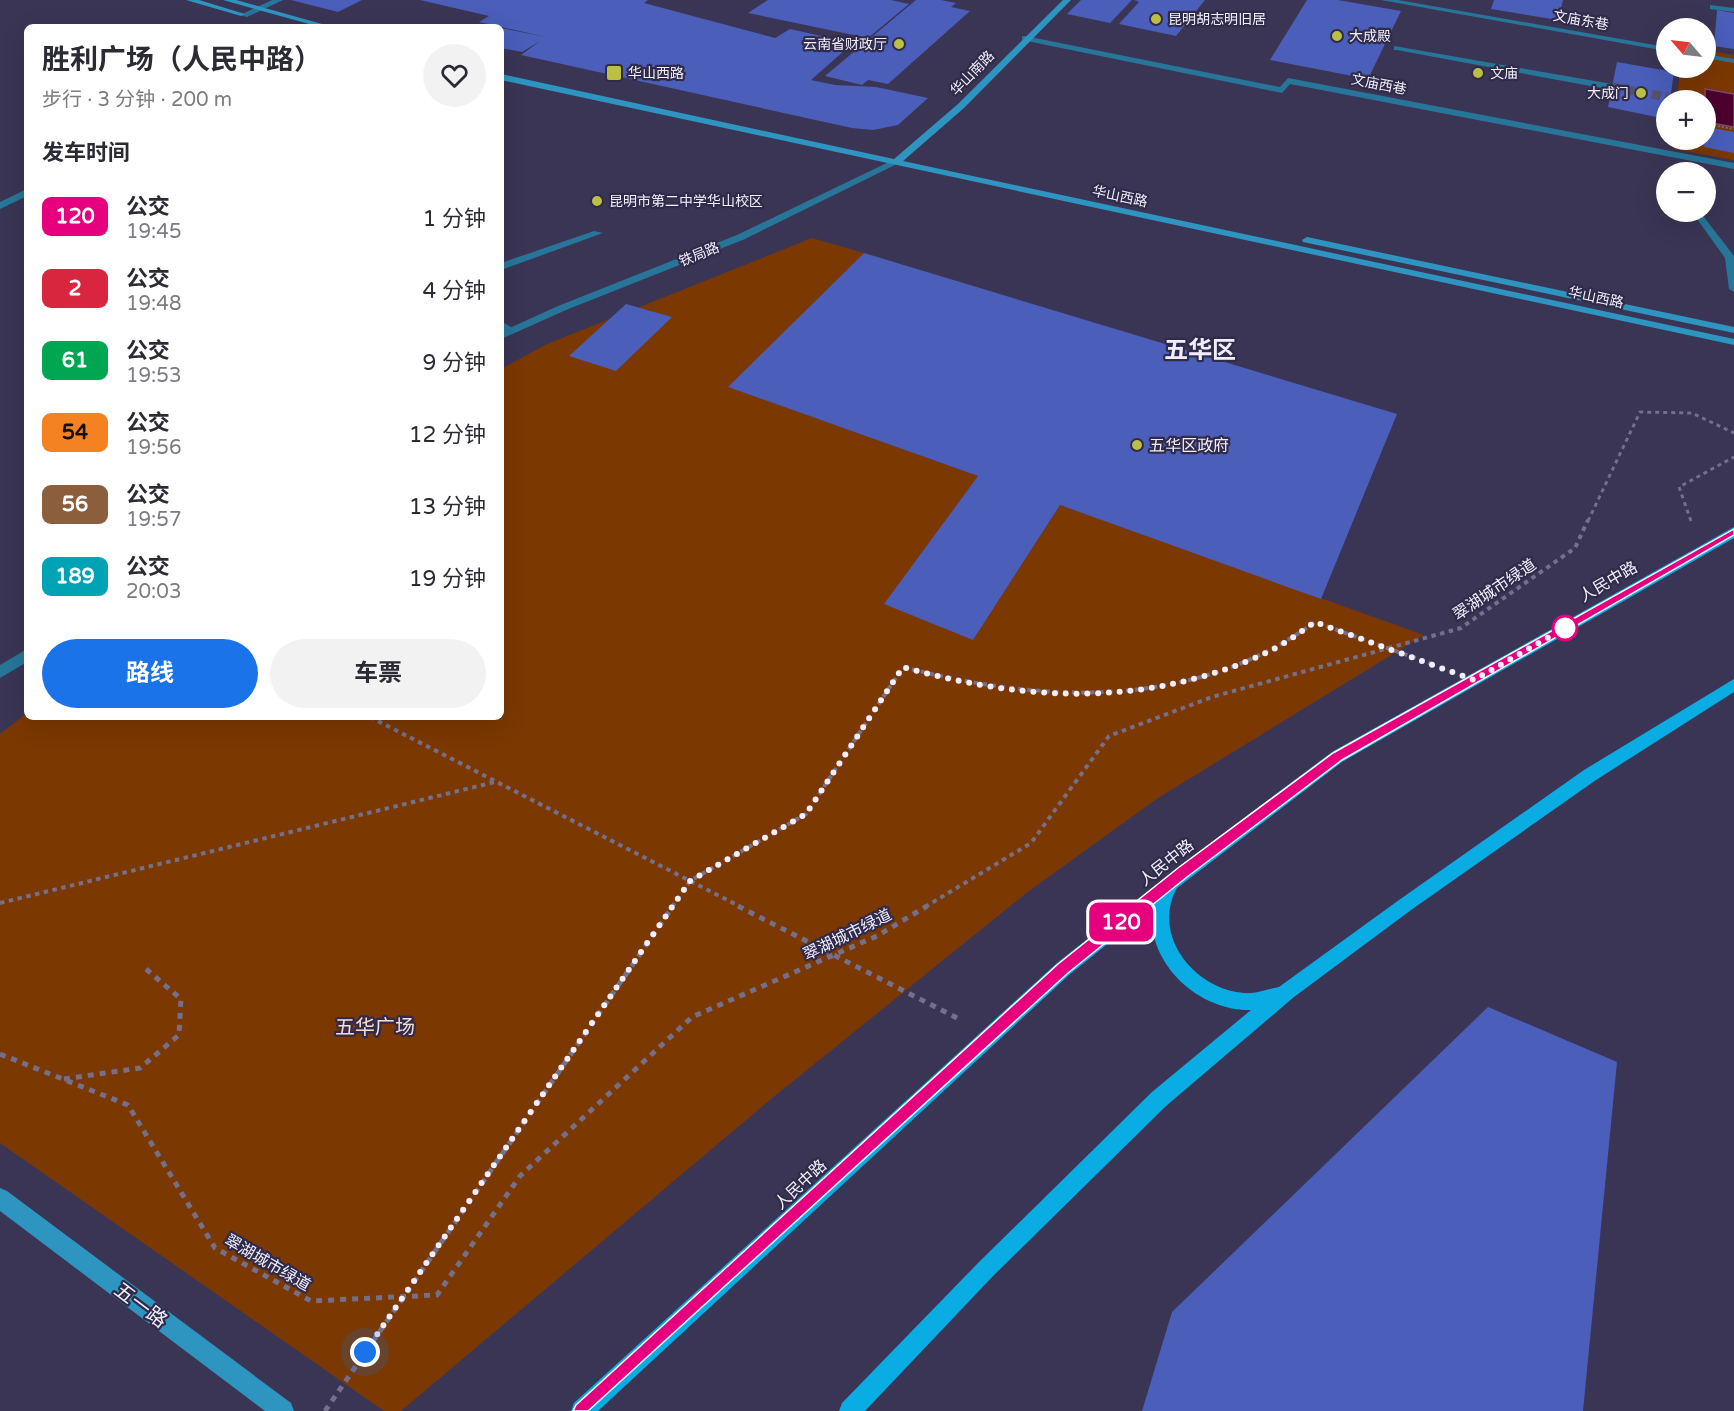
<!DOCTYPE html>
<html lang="zh">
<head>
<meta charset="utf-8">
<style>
  body { margin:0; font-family:"Varela Round","Noto Sans SC",sans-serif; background:#f2f2f3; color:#2b2b33; height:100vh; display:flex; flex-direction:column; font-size:22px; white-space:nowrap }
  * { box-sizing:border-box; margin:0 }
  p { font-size:20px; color:#7c7c81 }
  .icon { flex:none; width:33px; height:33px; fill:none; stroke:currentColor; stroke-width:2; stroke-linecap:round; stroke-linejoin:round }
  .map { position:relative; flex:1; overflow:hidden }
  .details { position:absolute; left:24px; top:24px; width:480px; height:696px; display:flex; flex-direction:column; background:#fff; border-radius:9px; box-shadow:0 6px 24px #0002 }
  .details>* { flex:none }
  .badge { padding:0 12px; border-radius:9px; font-size:21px; line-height:39px }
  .needle { width:39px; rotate:298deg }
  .tools { position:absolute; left:1656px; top:18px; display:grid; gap:12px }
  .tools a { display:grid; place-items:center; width:60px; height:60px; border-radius:50%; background:#fff; box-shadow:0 6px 24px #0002; font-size:30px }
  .you { position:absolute; width:30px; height:30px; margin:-15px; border:4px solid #fff; border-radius:50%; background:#1a73e8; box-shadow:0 0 0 9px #1a73e833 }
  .map>.badge { position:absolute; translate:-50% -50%; box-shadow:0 0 0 3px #fff }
  h2 { padding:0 18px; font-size:22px; line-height:54px }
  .round { display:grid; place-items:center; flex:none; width:63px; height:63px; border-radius:32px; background:#f2f2f3 }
  .head { display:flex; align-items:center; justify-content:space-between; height:102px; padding:0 18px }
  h1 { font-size:28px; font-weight:700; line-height:45px }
  .button { display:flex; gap:12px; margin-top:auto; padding:12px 18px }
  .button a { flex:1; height:69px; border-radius:36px; background:#1a73e8; color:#fff; font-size:24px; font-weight:700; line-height:69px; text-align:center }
  .button a+a { background:#f2f2f3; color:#2b2b33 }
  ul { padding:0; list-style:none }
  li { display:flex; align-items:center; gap:18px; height:72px; padding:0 18px }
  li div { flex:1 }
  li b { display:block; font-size:22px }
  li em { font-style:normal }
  li .badge { min-width:66px; font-weight:700; text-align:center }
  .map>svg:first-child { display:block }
  .green { fill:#7b3800 }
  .water { fill:#4d002e; stroke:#7e476c; stroke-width:1.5 }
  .building { fill:#4a5eba }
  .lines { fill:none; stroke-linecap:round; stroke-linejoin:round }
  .street-tunnel { stroke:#56516e; stroke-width:9; stroke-dasharray:9 4.5; stroke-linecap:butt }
  .path-far3 { stroke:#746f8a; stroke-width:2; stroke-dasharray:2 2; stroke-linecap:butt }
  .path-far2 { stroke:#746f8a; stroke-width:3; stroke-dasharray:4 4; stroke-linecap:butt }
  .path-far1 { stroke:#746f8a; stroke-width:4; stroke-dasharray:4.5 4.5; stroke-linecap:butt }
  .path { stroke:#746f8a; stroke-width:5; stroke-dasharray:6 6; stroke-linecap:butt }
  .lane { fill:#277699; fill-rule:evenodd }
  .street { fill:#277699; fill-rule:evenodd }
  .secondary { fill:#2e94c0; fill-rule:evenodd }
  .primary { fill:#0aace4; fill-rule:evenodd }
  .path-bridge-far2 { stroke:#746f8a; stroke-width:3; stroke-dasharray:4 4; stroke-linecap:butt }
  .path-bridge-far1 { stroke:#746f8a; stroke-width:4; stroke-dasharray:4.5 4.5; stroke-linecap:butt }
  .path-bridge { stroke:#746f8a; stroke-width:5; stroke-dasharray:6 6; stroke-linecap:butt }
  .line { fill:#e6007e; stroke:#fff; stroke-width:1.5 }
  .walk { stroke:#f0eefe; stroke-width:6; stroke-dasharray:0 10.8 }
  .poi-dot { fill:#bbc044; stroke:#312b4a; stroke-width:2 }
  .stop-dot { fill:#fff; stroke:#e6007e; stroke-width:3 }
  .labels { text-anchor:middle; stroke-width:4.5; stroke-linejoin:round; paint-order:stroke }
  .far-poi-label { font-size:14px; fill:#f0eefe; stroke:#312b4a; text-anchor:start }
  .far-street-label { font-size:14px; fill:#f0eefe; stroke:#312b4a }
  .poi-label { font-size:16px; fill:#f0eefe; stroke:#312b4a; text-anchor:start }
  .street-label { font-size:16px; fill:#f0eefe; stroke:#312b4a }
  .near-park-label { font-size:20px; fill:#f6dcce; stroke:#312b4a }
  .near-street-label { font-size:20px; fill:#f0eefe; stroke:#312b4a }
  .far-town-label { font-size:24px; font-weight:bold; fill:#f0eefe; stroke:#312b4a }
</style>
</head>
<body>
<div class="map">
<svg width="1734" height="1411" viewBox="0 0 1734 1411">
  <rect width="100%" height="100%" fill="#3b3555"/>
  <g class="green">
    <path d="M1706,50L1734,55V160L1674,149V140H1706V100H1677L1680,68H1706Z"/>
    <path d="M812,238L864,253L729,387L978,476L973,640L1060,505L1424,635L1158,798L1029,891L771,1099L401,1411H384L0,1143V734L27,713V717H501V369L545,345Z"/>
  </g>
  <path class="water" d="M1705,89L1734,94V127L1706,122Z"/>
  <g class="building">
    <path d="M291,0H362L338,12Z"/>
    <path d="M420,0H648L644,3L775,38L790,29L853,43L811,80L835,85L876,87L928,98L898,125L873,130L852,128L521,55L540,41L522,52L501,48V28L546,37L479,22L489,16Z"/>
    <path d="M768,0H891L909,4L868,38L748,13Z"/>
    <path d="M916,0H941L956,3L951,7L970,11L888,84L868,80L862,85L825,76Z"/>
    <path d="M1081,0H1132L1110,23L1067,14Z"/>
    <path d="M1134,0H1205L1176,36L1119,24L1139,2Z"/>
    <path d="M1307,0H1338L1401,11L1368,79L1270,60Z"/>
    <path d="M1494,0H1563L1558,20L1491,9Z"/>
    <path d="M1717,10L1734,13V49L1714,46Z"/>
    <path d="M1617,62L1674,72L1670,100H1666V119L1608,107Z"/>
    <path d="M1706,127L1734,132V153L1704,147Z"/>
    <path d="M864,253L1397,414L1321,599L1060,505L973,640L884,604L978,476L728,387Z"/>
    <path d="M626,304L672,317L616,371L569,356Z"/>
    <path d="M1488,1007L1617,1062L1583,1411H1142L1172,1312Z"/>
  </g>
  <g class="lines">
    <path class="street-tunnel" d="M1612,87L1671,98"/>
    <path class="path-far3" d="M1706,124L1734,129"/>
    <path class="path-far2" d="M1691,521L1679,487L1734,457"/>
    <g class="path-far1">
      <path d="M370,717L741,907"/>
      <path d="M0,903L495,782"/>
      <path d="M672,907L690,881L806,814L903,667C1043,703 1192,711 1315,622L1432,664"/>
    </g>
    <g class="path">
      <path d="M738,906L957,1018"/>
      <path d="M64,1079L140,1068L179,1035L181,999L146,969"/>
      <path d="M325,1411L673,906"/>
    </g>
    <g class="lane">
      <path d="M1381,0H1398L1666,47V51Z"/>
      <path d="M1710,5L1734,8V12L1710,9Z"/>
      <path d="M1025,36L1280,87L1288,78L1734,163V169L1290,84L1282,93L1022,40V36Z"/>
      <path d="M1706,54L1734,59V63L1706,58Z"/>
      <path d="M1692,212H1700L1734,256V292L1729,289L1725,258Z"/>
      <path d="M594,231L603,233L501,270V263Z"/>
      <path d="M501,321L514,329V333H506L501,329Z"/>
    </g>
    <g class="street">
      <path d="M272,0H283L247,17L240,15Z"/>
      <path d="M1394,46L1612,84L1616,87L1612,90L1397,50H1394Z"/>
      <path d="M1671,95L1686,98L1687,100H1668V96Z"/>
      <path d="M891,161L899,163L745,239L566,310L501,339V332L558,306L737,235Z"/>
      <path d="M27,189V196L0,209V202Z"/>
      <path d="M27,649V662L0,678V665Z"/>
    </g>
    <g class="secondary">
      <path d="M186,0H199L245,14L241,16Z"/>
      <path d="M223,0H236L333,27H320Z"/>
      <path d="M1063,0H1071L964,108L903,161L1734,339V345L501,80V74L894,159L958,104Z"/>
      <path d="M1307,237L1734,327V333L1303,242L1302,240Z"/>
      <path d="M0,1188L7,1191L291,1403L294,1411H265L0,1211Z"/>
    </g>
    <path class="primary" d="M1734,527V538L1342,762L1177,888C1151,935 1194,989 1244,993C1257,994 1267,989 1279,987L1399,900L1584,770L1734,679V692L1596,780L1411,910L1294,997L1166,1106L993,1276L865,1411H839L842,1403L979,1262L1152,1092L1251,1010C1198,1011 1146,963 1152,908L1069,975L598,1411H571L574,1403L1057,963L1177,868L1332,752Z"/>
    <path class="path-bridge-far2" d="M1588,521L1640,412L1692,413L1734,433"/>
    <path class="path-bridge-far1" d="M925,907L1031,843L1109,736L1212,697L1461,628L1575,548L1588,520"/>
    <path class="path-bridge" d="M0,1054L128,1105L215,1248L311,1301L437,1295L520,1176L692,1017L877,936L927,906"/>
  </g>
  <path class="line" d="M1734,529V535L1342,760L1187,877L1068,973L588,1411H573L576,1405L1058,964L1178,868L1333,753Z"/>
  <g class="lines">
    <path class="walk" d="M365,1352L690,881L806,814L903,667C1005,696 1110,706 1214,673C1237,666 1260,657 1281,645C1293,638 1304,629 1315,622L1474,680L1565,628"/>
  </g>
  <g class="poi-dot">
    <circle cx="1156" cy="19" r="6"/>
    <circle cx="1337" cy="36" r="6"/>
    <circle cx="899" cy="44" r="6"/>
    <rect x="606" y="65" width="16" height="16" rx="3"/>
    <circle cx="1478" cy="73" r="6"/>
    <circle cx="1641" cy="93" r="6"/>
    <circle cx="597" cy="201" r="6"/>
    <circle cx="1137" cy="445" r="6"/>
  </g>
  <circle class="stop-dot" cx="1565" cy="628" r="12"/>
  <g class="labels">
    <g class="far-poi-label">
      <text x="1168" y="24">昆明胡志明旧居</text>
      <text x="1349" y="41">大成殿</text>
      <text x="887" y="49" text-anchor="end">云南省财政厅</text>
      <text x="628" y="78">华山西路</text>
      <text x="1490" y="78">文庙</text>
      <text x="1629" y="98" text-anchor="end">大成门</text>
      <text x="609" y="206">昆明市第二中学华山校区</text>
    </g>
    <g class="far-street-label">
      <text transform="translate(1581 20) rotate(10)" y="5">文庙东巷</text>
      <text transform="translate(972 73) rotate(-46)" y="5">华山南路</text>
      <text transform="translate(1379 84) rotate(11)" y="5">文庙西巷</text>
      <text transform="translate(1120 196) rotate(12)" y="5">华山西路</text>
      <text transform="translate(699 254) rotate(-22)" y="5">铁局路</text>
      <text transform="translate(1596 297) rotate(12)" y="5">华山西路</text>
    </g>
    <g class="poi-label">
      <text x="1149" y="451">五华区政府</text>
    </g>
    <g class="street-label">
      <text transform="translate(1608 581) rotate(-30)" y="6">人民中路</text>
      <text transform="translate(1494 589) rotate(-34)" y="6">翠湖城市绿道</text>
      <text transform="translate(1166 862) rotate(-38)" y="6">人民中路</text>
      <text transform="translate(847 934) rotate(-26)" y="6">翠湖城市绿道</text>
      <text transform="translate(800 1184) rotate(-43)" y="6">人民中路</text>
      <text transform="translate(268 1262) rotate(30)" y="6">翠湖城市绿道</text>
    </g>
    <g class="near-park-label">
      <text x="375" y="1034">五华广场</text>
    </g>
    <g class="near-street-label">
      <text transform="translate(141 1305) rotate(37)" y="7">五一路</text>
    </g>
    <g class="far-town-label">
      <text x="1200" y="358">五华区</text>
    </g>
  </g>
</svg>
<div class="tools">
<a><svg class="needle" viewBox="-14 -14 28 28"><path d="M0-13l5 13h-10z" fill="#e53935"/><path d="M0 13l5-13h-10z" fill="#7c7c81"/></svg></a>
<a>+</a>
<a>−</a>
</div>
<div class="you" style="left:365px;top:1352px"></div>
<b class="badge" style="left:1121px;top:922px;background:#e6007e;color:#fff">120</b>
<section class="details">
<div class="head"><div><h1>胜利广场（人民中路）</h1><p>步行 · 3 分钟 · 200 m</p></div><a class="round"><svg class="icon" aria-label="heart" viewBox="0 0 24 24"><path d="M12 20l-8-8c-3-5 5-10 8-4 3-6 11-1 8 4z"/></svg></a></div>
<h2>发车时间</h2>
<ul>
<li><span class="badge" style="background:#e6007e;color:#fff">120</span><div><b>公交</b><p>19:45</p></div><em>1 分钟</em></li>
<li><span class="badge" style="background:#d7263d;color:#fff">2</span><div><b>公交</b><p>19:48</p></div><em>4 分钟</em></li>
<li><span class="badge" style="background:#00a651;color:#fff">61</span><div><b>公交</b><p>19:53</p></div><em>9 分钟</em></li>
<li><span class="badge" style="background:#f58220;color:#111">54</span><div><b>公交</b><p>19:56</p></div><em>12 分钟</em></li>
<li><span class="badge" style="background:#8b5e3c;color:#fff">56</span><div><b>公交</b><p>19:57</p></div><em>13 分钟</em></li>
<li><span class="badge" style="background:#00a3b4;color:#fff">189</span><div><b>公交</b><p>20:03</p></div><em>19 分钟</em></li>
</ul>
<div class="button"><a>路线</a><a>车票</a></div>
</section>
</div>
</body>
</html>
